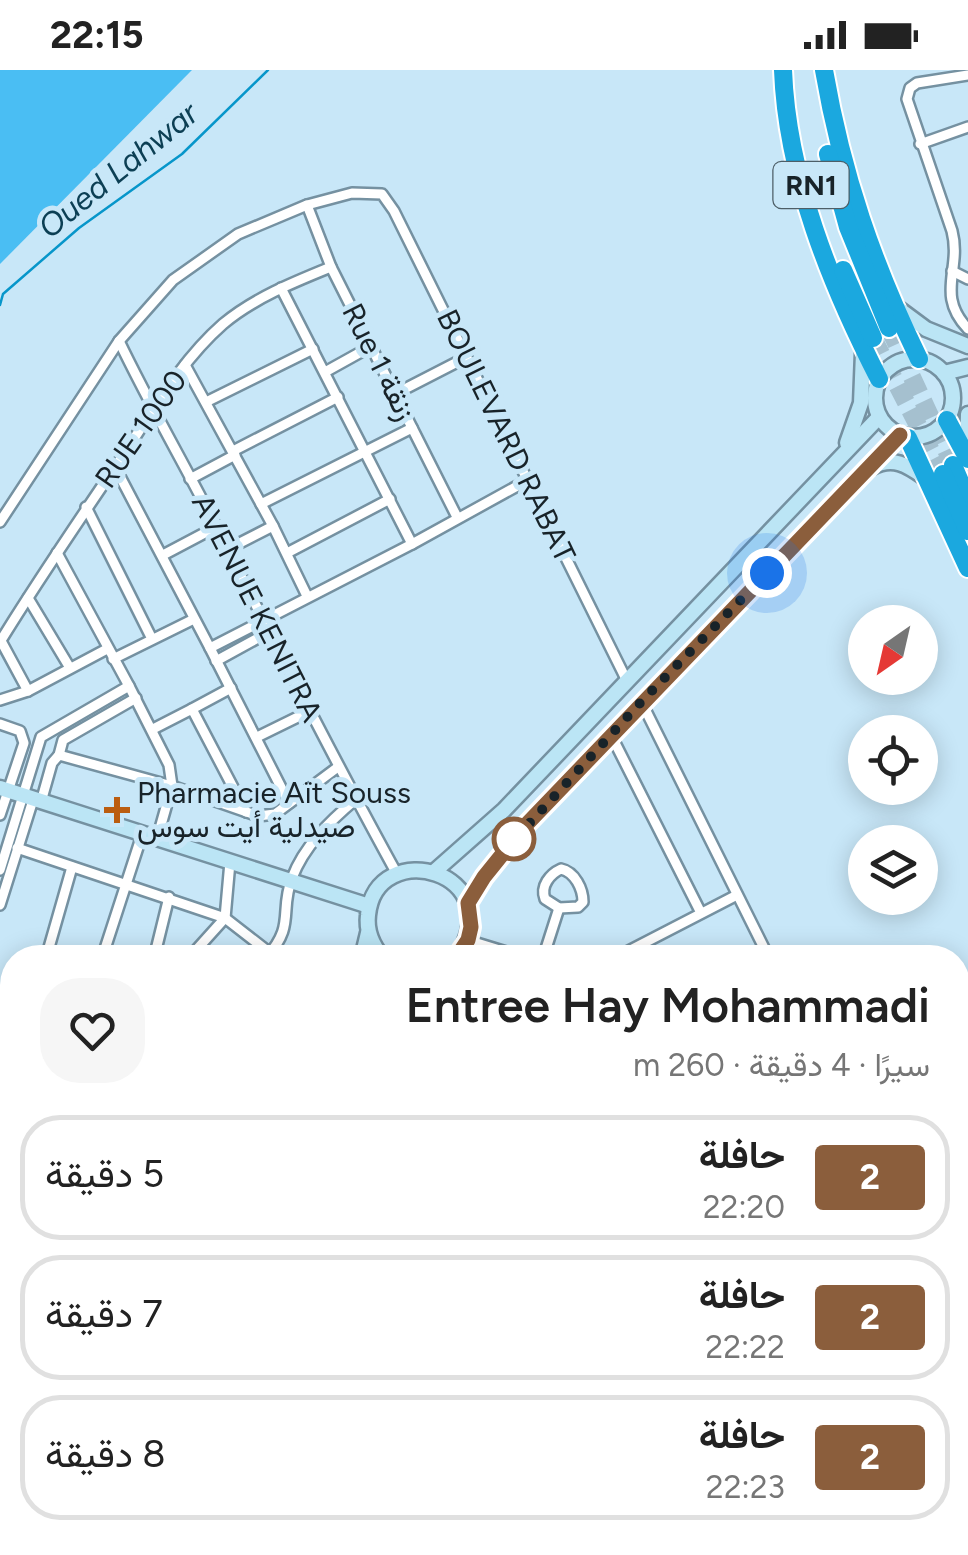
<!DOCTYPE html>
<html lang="ar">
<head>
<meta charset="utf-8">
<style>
  body { margin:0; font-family:Figtree,Vazirmatn,sans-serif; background:#f6f6f6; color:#222; direction:rtl; height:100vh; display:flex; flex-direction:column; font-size:38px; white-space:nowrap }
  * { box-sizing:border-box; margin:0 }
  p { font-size:32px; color:#767676 }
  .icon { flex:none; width:55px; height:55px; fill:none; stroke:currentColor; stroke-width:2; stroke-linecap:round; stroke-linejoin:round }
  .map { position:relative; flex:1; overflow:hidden; direction:ltr }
  .side { position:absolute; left:0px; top:875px; width:970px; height:610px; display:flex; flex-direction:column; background:#fff; border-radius:40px 40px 0 0; box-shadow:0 5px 25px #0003; direction:rtl }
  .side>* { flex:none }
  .badge { padding:0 20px; border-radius:8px; font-size:35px; line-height:65px }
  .needle { width:65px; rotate:214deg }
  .fabs { position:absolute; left:848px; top:535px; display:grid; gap:20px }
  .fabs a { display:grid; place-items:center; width:90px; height:90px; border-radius:50%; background:#fff; box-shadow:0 5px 25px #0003; font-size:50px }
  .you { position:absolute; width:50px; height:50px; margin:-25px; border:8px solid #fff; border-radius:50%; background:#1a73e8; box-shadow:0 0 0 15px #1a73e833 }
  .map>.badge { position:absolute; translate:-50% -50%; box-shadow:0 0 0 5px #fff }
  .round { display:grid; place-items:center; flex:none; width:105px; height:105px; border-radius:40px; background:#f6f6f6 }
  .head { display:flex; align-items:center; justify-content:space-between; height:170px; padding:0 40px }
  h1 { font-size:48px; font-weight:600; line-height:75px }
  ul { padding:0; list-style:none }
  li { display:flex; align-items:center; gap:30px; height:125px; margin:0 20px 15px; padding:0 20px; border:5px solid #e0e0e0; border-radius:40px }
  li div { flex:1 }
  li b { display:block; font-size:38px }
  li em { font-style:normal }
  li .badge { min-width:110px; font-weight:700; text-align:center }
  .status { display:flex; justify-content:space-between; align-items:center; height:70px; padding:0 50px; background:#fff; direction:ltr }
  .status svg { height:28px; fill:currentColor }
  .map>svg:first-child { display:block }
  .built { fill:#b7dcf1 }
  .forest { fill:#4abef3 }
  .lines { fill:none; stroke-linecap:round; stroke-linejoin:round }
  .stream { stroke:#0796ca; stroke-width:2.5 }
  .highway-tunnel { stroke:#a5c0cf; stroke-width:18; stroke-dasharray:18 9; stroke-linecap:butt }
  .street-casing { stroke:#7591a1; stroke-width:14 }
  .secondary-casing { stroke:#7591a1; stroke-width:19 }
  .highway-casing { stroke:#fff; stroke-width:22 }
  .street { stroke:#fff; stroke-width:9 }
  .secondary { stroke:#bbe5f5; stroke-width:14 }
  .highway { stroke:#1ba8df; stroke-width:18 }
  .line-casing { stroke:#fff; stroke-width:22 }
  .line { stroke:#8b5e3c; stroke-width:15 }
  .walk { stroke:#182329; stroke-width:10; stroke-dasharray:0 18 }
  .poi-dot { fill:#bb5d10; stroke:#c8e7f8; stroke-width:4 }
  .stop-dot { fill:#fff; stroke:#8b5e3c; stroke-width:5 }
  .labels { text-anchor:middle; stroke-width:10; stroke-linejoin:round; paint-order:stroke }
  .shield { fill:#c8e7f8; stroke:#4d5e67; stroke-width:2.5 }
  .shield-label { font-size:28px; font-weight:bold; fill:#182329 }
  .street-label { font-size:30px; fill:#182329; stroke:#c8e7f8 }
  .poi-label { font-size:30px; fill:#182329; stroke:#c8e7f8; text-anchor:start }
  .water-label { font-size:32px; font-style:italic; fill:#0c3f54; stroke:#c8e7f8 }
</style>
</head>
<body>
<div class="status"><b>22:15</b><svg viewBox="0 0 49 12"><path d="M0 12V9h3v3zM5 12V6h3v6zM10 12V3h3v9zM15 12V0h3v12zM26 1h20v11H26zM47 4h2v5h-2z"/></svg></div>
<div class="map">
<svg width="968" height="1485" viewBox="0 0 968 1485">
  <rect width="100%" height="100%" fill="#c8e7f8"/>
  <path class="built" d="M566,1473H734L741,1485H576Z"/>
  <path class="forest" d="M0,0H192L0,194Z"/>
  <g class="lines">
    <path class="stream" d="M0,235L3,224L79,158L182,84L268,0"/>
    <g class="highway-tunnel">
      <path d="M889,258L953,395"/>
      <path d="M873,268L943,404"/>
    </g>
    <g class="street-casing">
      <g id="street">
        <path d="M968,5L917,13L910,18L907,29L952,161C962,200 935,224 968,259"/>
        <path d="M920,74L968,57"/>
        <path d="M307,135L331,197L457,447"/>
        <path d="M952,201L968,209"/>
        <path d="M281,218L412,474"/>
        <path d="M119,271C153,342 193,409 228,480C283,589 338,697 397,804"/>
        <path d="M185,295L273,456L307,526"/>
        <path d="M325,302L370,277"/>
        <path d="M395,324L467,287"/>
        <path d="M206,332L313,279"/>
        <path d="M233,381L338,327"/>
        <path d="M115,397L210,578L412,474L528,410"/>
        <path d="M190,409L235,385"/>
        <path d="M261,434L412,358"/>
        <path d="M86,437L152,569"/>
        <path d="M0,452L119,271L173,210L238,164L307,135L352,123L382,124L394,141L627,611"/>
        <path d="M228,479L273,456"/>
        <path d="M287,483L390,429"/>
        <path d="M163,485L216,457"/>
        <path d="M28,528L70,598"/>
        <path d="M1,571L28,621"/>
        <path d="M0,572C40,507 83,444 126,381C155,337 183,289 223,254C254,228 294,212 331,197"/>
        <path d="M210,578L289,733"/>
        <path d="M113,589L194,549"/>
        <path d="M216,591L269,562"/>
        <path d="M129,616L169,695L172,716L157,769"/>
        <path d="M0,630L28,621L107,579"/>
        <path d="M641,631L769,888"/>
        <path d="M192,639L231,618"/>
        <path d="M0,654L20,661L24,673L0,745"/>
        <path d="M153,659L192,639L246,742"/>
        <path d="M611,665L701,843"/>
        <path d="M257,667L310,641"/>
        <path d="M59,685L63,670L136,628"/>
        <path d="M41,732L52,693L59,685L172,716L258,746L275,744L338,697"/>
        <path d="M17,778L225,848L270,883"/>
        <path d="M561,799C575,802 583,819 583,832L578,837L559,838L545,829C540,816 550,804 561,799Z"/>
        <path d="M0,800L41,667L129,616L57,483"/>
        <path d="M0,835L33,730"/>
        <path d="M467,870L526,888"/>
        <path d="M46,888L72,797"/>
        <path d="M102,888L142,765"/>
        <path d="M154,888L169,827"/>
        <path d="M189,888L225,848L230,792"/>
        <path d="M266,888C296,855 279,842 292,808C304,776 330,751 356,729"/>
        <path d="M543,888L559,838"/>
        <path d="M615,888L737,825"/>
        <path d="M0,924L12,929"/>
        <path d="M0,1043L12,1001"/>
        <path d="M0,1082L12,1086"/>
        <path d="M0,1259L12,1216"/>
        <path d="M958,1265L968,1286"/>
        <path d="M0,1340L12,1344"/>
        <path d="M0,1374L12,1377"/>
        <path d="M958,1454L968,1475"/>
        <path d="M312,1472L351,1485"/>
        <path d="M505,1472L536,1483"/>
        <path d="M745,1472L751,1485"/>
        <path d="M802,1472L809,1485"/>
        <path d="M854,1472L861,1485"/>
        <path d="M908,1472L914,1485"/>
        <path d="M414,1485L417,1472"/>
        <path d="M935,1485L968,1467"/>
      </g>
    </g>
    <g class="secondary-casing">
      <g id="secondary">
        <path d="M895,236L926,259L968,276"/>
        <circle cx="914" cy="328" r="39"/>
        <path d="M944,303L968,297"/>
        <path d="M847,373L861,333L863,283"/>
        <path d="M967,386L968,344"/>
        <path d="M872,397C893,386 907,395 924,407"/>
        <path d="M0,718L369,836"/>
        <path d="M435,801L504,740L879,347"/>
        <path d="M468,833L484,807L525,756L900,365"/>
        <path d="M362,888L368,863"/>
        <path d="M383,888C372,875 366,861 368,845C376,765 513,801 456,888"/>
        <path d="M62,1485L66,1472"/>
        <path d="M89,1485L93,1472"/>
      </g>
    </g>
    <g class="highway-casing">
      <g id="highway">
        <path d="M783,0C787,107 831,215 879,309"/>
        <path d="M824,0C842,105 873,194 919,289"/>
        <path d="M828,84L848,157L889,258"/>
        <path d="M843,200L873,268"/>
        <path d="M947,350L968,389"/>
        <path d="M908,368L968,498"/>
        <path d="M953,395L968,430"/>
        <path d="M943,404L968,461"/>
      </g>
    </g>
    <use href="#street" class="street"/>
    <use href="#secondary" class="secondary"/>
    <use href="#highway" class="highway"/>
  </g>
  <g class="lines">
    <g class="line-casing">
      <path id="line" d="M456,888L468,870L471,857L468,833L484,807L525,756L900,365"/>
    </g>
    <use href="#line" class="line"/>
    <path class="walk" d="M514,769L504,781L642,631L767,503"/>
  </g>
  <path class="poi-dot" d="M112 725h10v10h10v10h-10v10h-10v-10h-10v-10h10z"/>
  <circle class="stop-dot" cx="514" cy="769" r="20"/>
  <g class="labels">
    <rect class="shield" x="773.5" y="92" width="75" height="46" rx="8"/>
    <g class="shield-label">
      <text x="811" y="125">RN1</text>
    </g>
    <g class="street-label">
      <text transform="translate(379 292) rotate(63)" y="10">Rue 1 زنقة</text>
      <text transform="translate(141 359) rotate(-55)" y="10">RUE 1000</text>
      <text transform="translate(506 366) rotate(64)" y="10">BOULEVARD RABAT</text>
      <text transform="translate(257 538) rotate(63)" y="10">AVENUE KENITRA</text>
    </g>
    <g class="poi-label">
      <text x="137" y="733">Pharmacie Aït Souss<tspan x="137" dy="34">صيدلية أيت سوس</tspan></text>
    </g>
    <g class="water-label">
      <text transform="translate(118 100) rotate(-39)" y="11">Oued Lahwar</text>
    </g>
  </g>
</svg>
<div class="fabs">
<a><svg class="needle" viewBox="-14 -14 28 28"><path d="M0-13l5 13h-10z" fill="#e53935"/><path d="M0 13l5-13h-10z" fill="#767676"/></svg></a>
<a><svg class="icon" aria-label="locate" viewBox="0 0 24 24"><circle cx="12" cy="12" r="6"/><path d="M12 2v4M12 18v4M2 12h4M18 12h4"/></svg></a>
<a><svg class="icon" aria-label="layers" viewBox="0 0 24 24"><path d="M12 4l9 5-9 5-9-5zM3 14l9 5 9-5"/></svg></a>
</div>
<div class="you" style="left:767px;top:503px"></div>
<section class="side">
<div class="head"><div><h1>Entree Hay Mohammadi</h1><p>سيرًا · 4 دقيقة · 260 m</p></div><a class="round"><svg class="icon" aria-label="heart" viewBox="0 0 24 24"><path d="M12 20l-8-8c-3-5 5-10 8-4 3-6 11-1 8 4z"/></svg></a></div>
<ul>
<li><span class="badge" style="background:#8b5e3c;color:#fff">2</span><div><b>حافلة</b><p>22:20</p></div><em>5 دقيقة</em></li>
<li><span class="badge" style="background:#8b5e3c;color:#fff">2</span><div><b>حافلة</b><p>22:22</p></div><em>7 دقيقة</em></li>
<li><span class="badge" style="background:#8b5e3c;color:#fff">2</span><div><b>حافلة</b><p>22:23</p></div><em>8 دقيقة</em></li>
</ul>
</section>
</div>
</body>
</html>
